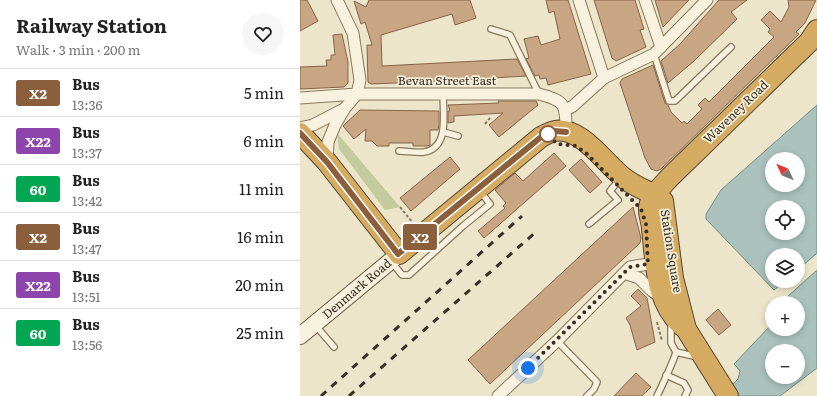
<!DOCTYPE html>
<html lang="en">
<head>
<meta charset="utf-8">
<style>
  body { margin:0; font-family:Literata,serif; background:#f6f6f6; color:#222; height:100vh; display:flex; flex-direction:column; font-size:15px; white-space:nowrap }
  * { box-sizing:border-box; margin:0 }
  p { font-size:13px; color:#767676 }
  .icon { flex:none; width:22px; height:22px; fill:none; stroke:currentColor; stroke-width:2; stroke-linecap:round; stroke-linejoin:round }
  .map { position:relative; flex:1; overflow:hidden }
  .sheet { display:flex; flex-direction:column; background:#fff; width:300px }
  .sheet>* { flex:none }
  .badge { padding:0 8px; border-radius:3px; font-size:14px; line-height:26px }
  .needle { width:26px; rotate:313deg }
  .buttons { position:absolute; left:465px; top:152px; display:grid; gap:8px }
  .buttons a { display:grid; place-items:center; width:40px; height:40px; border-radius:50%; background:#fff; box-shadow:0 2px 6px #0003; font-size:20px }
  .you { position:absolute; width:20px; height:20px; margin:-10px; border:3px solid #fff; border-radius:50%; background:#1a73e8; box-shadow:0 0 0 6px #1a73e833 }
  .map>.badge { position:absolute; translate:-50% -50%; box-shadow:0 0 0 2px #fff }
  .round { display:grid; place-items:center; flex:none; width:42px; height:42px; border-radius:21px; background:#f6f6f6 }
  .overview { display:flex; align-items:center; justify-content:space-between; height:68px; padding:0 16px }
  h1 { font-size:19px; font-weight:700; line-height:30px }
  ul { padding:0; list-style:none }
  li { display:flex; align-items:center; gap:12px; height:48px; padding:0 16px; border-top:1px solid #e0e0e0 }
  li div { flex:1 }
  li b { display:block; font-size:15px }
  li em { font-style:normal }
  li .badge { min-width:44px; font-weight:700; text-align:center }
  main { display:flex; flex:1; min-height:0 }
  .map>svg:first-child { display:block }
  .green { fill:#c2ca9e }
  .water { fill:#aac1bc; stroke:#718f8a; fill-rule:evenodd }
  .building { fill:#c8a583; stroke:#866447 }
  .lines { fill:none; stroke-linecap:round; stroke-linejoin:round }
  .lane-casing { stroke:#88785f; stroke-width:8 }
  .street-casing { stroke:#88785f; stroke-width:13 }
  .secondary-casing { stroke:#6a5942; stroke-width:18 }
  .highway-casing { stroke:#574633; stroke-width:22 }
  .path { stroke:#88785f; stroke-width:2; stroke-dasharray:3 2; stroke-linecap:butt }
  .lane { stroke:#f7f1dd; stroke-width:5.5 }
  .street { stroke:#f7f1dd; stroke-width:11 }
  .secondary { stroke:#f7f1dd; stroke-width:16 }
  .highway { stroke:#d5ab62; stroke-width:20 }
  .rail { stroke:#3a2f22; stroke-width:3; stroke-dasharray:7 7; stroke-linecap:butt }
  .line-casing { stroke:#fff; stroke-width:9 }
  .line { stroke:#8b5e3c; stroke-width:6 }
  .walk { stroke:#3a2f22; stroke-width:4; stroke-dasharray:0 7.2 }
  .stop-dot { fill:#fff; stroke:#8b5e3c; stroke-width:2 }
  .labels { text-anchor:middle; stroke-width:3.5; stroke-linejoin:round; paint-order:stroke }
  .street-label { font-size:12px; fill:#3a2f22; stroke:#f4eed9 }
</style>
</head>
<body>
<main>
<section class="sheet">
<div class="overview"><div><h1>Railway Station</h1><p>Walk · 3 min · 200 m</p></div><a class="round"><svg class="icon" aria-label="heart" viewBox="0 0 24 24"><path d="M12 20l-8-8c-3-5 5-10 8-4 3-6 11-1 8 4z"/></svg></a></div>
<ul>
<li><span class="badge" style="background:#8b5e3c;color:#fff">X2</span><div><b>Bus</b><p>13:36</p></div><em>5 min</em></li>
<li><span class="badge" style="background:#8e44ad;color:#fff">X22</span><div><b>Bus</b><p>13:37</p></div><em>6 min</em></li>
<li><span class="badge" style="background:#00a651;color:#fff">60</span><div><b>Bus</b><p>13:42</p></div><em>11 min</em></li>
<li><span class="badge" style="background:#8b5e3c;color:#fff">X2</span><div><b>Bus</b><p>13:47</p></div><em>16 min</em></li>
<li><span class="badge" style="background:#8e44ad;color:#fff">X22</span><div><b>Bus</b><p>13:51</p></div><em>20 min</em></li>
<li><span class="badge" style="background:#00a651;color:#fff">60</span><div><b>Bus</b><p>13:56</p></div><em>25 min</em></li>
</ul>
</section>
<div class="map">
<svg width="517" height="396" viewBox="0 0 517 396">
  <rect width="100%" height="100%" fill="#ece5ca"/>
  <path class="green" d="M37,133L100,207L85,210L39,149Z"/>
  <g class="water">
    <path d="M517,105V253L498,270V255H472V281H485L474,290L406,219V214L421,190ZM472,159H498V185H472ZM472,207H498V233H472Z"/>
    <path d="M517,270V368L480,396H421L438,379L440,371L434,364L472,324V329H498V303H484L488,299L487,297ZM472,351H498V377H472Z"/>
  </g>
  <g class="building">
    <path d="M0,0H7L18,21L0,31Z"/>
    <path d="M69,0H170L176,18L155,25L152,14L81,35L82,66L217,59L226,76L125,82L123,79V82L71,84L68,82L67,45H72L65,22L61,24L54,1L66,7Z"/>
    <path d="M246,0H268L291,74L248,85L246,78L240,79L239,75L235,76L226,59L229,58L224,39L238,36L241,45L260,39L254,11L249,13Z"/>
    <path d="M294,0H335L344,29L340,30L346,47L316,61L312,58Z"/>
    <path d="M355,0H389L363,27Z"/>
    <path d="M419,0H447L431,12L437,19L394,61L368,83L361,61L380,44Z"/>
    <path d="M488,0H516L505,23L496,32L499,34L361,169L357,171L351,169L345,158L320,83L322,79L353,65L365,103L368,105L371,112L382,123L384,121L387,124L402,109L398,105L405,98L409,102L474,37L468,32L470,29L461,20L470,11L481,22L489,7Z"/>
    <path d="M42,34L48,62V83L44,87L0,89V67L27,66L26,60H31V55H35L33,35Z"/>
    <path d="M198,101H236L238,105L199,137L189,125L203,113L154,116V122L148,123V111H150L148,105L199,103Z"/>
    <path d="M60,110L139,111V125L138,130H130V145L127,146H113V143H89V146H77L72,141H65L66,129L54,139L43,126Z"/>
    <path d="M254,153L266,166L184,238L178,231L205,208L203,206L206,203L195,190L215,173L223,181Z"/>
    <path d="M150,157L160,169L111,211L100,198Z"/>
    <path d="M281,159L302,182L290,193L269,170Z"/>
    <path d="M333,207L341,238L340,243L190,384L168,360Z"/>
    <path d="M338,289L347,298L355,342L337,350L330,325L326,318L341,306L331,296Z"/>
    <path d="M418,309L431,325L419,335L406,320Z"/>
    <path d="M336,373L351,387L342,396H314Z"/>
  </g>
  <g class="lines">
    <g class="lane-casing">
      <g id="lane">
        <path d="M191,29L210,35L239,94"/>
        <path d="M354,54L369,101H375L431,47"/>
        <path d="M143,132L158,136"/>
        <path d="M99,151C107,151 116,153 124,152C150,148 143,112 143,94"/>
        <path d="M289,224L318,200L310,191L319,180"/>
        <path d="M91,261L102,275H109L163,226L190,204L180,191"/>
        <path d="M371,320V343L376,352L398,357"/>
        <path d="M16,326L34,347"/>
        <path d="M257,341L297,382L294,389L287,396"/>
        <path d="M366,375L384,383L388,390L385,396"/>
        <path d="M357,396C360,390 375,358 376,352"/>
      </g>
    </g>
    <g class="street-casing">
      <g id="street">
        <path d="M279,0L304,78"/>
        <path d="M345,0L361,47"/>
        <path d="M0,98L57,94H239C266,101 266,105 266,132"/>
        <path d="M266,110L273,106L304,78L354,54L407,0"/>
        <path d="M0,128L13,125L42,110"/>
        <path d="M27,162L28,142L35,125L45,108L57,94L60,80L53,33L37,0"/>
        <path d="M324,273L339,278L352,291L361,297"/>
        <path d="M198,396L257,341L330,267L361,262"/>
      </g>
    </g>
    <g class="secondary-casing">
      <path id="secondary" d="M0,336L99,254"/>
    </g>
    <g class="highway-casing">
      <g id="highway">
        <path d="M0,133L27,162L99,254L241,137C245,135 250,132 255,131C281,126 305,164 324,178C336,188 351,191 363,201L373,278L386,329L428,396"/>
        <path d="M382,326C355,301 356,263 352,229C352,222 348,214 349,207C351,196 363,185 370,177L509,42L517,30"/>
      </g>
    </g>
    <g class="path">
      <path d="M185,124L190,118"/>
      <path d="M100,207L113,223"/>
      <path d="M357,322L362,341"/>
    </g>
    <use href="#lane" class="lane"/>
    <use href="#street" class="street"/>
    <use href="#secondary" class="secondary"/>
    <use href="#highway" class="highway"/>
    <g class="rail">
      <path d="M21,396L222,216"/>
      <path d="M49,396L237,231"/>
    </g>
  </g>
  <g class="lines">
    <g class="line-casing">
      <path id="line" d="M0,133L27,162L98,254L241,137L254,131L266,132"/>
    </g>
    <use href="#line" class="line"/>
    <path class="walk" d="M228,368L330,267L348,264L346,224L341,209L286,153L276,146L257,144L248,134"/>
  </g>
  <circle class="stop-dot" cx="248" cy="134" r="8"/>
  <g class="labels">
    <g class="street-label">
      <text x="147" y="85">Bevan Street East</text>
      <text transform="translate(436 112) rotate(-44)" y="4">Waveney Road</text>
      <text transform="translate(371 251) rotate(81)" y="4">Station Square</text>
      <text transform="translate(57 289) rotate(-40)" y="4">Denmark Road</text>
    </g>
  </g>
</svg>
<div class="buttons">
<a><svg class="needle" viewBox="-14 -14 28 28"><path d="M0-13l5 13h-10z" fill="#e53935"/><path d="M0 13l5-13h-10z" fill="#767676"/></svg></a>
<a><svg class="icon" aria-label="locate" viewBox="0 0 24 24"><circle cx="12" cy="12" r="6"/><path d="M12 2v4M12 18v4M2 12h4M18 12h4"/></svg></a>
<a><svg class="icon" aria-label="layers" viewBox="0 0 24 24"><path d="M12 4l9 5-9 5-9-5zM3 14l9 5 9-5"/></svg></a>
<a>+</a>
<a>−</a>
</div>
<div class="you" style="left:228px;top:368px"></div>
<b class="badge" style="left:120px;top:237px;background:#8b5e3c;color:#fff">X2</b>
</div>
</main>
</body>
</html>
